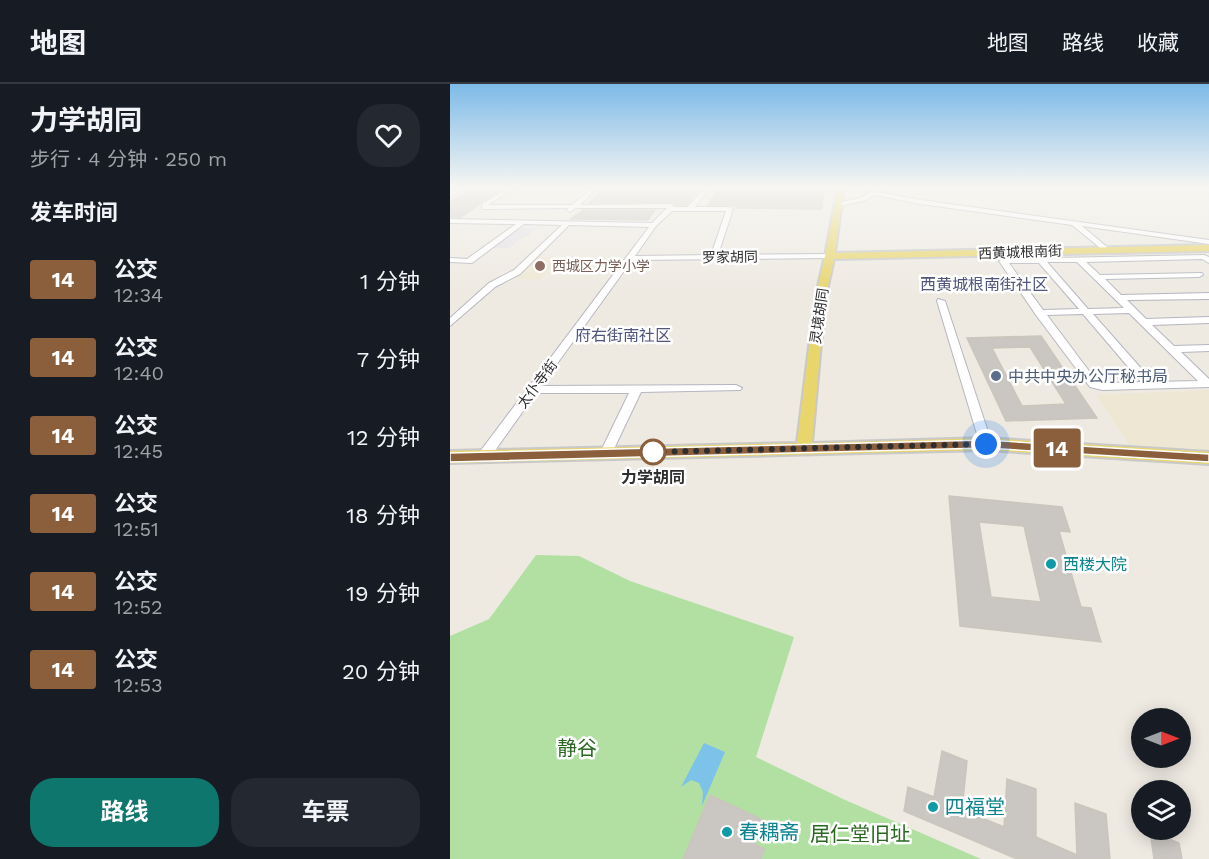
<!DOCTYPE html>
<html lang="zh">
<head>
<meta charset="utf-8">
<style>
  body { margin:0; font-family:"Work Sans","Noto Sans SC",sans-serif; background:#242831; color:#f1f3f6; height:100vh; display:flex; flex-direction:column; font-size:22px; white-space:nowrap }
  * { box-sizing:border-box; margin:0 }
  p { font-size:20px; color:#9ea1a6 }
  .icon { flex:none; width:33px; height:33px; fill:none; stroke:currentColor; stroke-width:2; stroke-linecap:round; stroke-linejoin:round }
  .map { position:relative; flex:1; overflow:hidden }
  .sheet { display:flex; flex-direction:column; background:#171b24; width:450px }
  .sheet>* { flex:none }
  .badge { padding:0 12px; border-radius:4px; font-size:21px; line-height:39px }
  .needle { width:39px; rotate:90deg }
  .controls { position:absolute; left:681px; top:624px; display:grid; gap:12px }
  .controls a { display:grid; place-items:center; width:60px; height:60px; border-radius:50%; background:#171b24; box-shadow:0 3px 15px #0003; font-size:30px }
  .you { position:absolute; width:30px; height:30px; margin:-15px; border:4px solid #fff; border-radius:50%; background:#1a73e8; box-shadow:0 0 0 9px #1a73e833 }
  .map>.badge { position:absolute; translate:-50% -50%; box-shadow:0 0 0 3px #fff }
  h2 { padding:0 30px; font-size:22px; line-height:54px }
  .round { display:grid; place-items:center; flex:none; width:63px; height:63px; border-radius:24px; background:#242831 }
  .summary { display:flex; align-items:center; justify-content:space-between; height:102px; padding:0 30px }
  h1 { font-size:28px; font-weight:700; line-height:45px }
  .button { display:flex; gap:12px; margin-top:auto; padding:12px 30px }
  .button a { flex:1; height:69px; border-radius:24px; background:#0f766e; color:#fff; font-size:24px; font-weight:700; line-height:69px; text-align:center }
  .button a+a { background:#242831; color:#f1f3f6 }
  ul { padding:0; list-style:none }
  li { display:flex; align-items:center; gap:18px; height:78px; padding:0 30px }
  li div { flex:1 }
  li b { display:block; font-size:22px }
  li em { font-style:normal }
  li .badge { min-width:66px; font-weight:700; text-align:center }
  header { display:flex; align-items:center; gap:36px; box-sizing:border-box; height:84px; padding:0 30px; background:#171b24; border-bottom:2px solid #363941 }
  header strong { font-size:28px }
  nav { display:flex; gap:33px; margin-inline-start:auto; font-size:21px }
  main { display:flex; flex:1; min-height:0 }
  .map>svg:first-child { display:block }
  .industrial { fill:#e3e1e7 }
  .education { fill:#eee7d3 }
  .green { fill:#b2e0a2 }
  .water { fill:#7dc2e8 }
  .building { fill:#cac6c1; stroke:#cac6bb; stroke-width:1.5; fill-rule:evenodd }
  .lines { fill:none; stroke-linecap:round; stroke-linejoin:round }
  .minor-casing { stroke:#b5b6c0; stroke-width:2 }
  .major-casing { stroke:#c9c9c9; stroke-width:4 }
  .minor { fill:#fff; fill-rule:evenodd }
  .major { fill:#e8d56c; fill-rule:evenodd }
  .line { fill:#8b5e3c; stroke:#fff; stroke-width:1.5 }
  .walk { stroke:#2e2e2e; stroke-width:6; stroke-dasharray:0 10.8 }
  .education-dot { fill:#8d6e63; stroke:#fff; stroke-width:2 }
  .service-dot { fill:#5c6f8a; stroke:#fff; stroke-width:2 }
  .stop-dot { fill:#fff; stroke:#8b5e3c; stroke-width:3 }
  .culture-dot { fill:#0f9aa8; stroke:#fff; stroke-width:2 }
  .labels { text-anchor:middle; stroke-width:5; stroke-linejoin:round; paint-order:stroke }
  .far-street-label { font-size:14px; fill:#2e2e2e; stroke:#fff }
  .far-education-label { font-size:14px; fill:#785e54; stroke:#fff; text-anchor:start }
  .far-quarter-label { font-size:16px; fill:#50557c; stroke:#fff }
  .service-label { font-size:16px; fill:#4e5e75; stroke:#fff; text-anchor:start }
  .stop-label { font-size:16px; font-weight:bold; fill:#2e2e2e; stroke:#fff }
  .culture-label { font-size:16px; fill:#0d838f; stroke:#fff; text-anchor:start }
  .near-park-label { font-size:20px; fill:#296820; stroke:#fff }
  .near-culture-label { font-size:20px; fill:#0d838f; stroke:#fff; text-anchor:start }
</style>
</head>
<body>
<header>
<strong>地图</strong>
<nav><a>地图</a><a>路线</a><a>收藏</a></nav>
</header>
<main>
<section class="sheet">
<div class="summary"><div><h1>力学胡同</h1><p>步行 · 4 分钟 · 250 m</p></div><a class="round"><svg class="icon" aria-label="heart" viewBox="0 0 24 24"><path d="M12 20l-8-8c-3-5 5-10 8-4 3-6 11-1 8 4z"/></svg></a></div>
<h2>发车时间</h2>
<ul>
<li><span class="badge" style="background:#8b5e3c;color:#fff">14</span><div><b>公交</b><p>12:34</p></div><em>1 分钟</em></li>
<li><span class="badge" style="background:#8b5e3c;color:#fff">14</span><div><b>公交</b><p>12:40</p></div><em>7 分钟</em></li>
<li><span class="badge" style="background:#8b5e3c;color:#fff">14</span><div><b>公交</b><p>12:45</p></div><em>12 分钟</em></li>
<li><span class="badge" style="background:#8b5e3c;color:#fff">14</span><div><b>公交</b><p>12:51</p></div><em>18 分钟</em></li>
<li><span class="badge" style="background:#8b5e3c;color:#fff">14</span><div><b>公交</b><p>12:52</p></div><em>19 分钟</em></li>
<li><span class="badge" style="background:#8b5e3c;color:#fff">14</span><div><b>公交</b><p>12:53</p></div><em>20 分钟</em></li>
</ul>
<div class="button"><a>路线</a><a>车票</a></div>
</section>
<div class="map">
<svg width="759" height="775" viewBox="0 0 759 775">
  <rect width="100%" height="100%" fill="#eeeae2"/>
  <path class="industrial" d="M70,143L87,144L78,150L80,151L73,153L59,164H40Z"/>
  <g class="education">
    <path d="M85,173H112L90,196L59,194Z"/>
    <path d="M759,306V368L679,361L646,311Z"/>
  </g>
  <path class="green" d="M86,471L129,472L180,497L344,553L306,673L393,715L531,775H0V552L39,535Z"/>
  <path class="water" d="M254,659L275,668L252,722L253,708L249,699L241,696L231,703Z"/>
  <g class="building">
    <path d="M156,102H197L209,107L212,102H249L237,121H225L221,118L139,119Z"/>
    <path d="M270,102H374L372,125L286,124L287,122L280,121H258Z"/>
    <path d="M20,106H51L11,133H0V117Z"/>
    <path d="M133,126H205L198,136L121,135Z"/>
    <path d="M591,252L647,334L556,337L517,254ZM580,263L616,320L572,322L542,264Z"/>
    <path d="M499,412L612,423L620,448L609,447L631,523L641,524L651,558L510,542ZM529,438L574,442L591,518L541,513Z"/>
    <path d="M492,667L517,677L512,726L554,743L557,695L586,705V753L627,771L625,719L656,730L660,775H567L454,727L458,703L484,713Z"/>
    <path d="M260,711L313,736L305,760L315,765L311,775H233Z"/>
    <path d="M700,747L729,759L732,775H704Z"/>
  </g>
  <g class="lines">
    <g class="minor-casing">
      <g id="minor">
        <path d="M14,102H20L0,113V109Z"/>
        <path d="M62,102H68L38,121H122L144,102H149L130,121L221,120L224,123H238L256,102H261L245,123H280L283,125L268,171L380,170L384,172L380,174L182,176L91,302L286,301L292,304L290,306L191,308L162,369L156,374L150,369L179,309H86L39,375H29L27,372L29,369L199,143L119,141L70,190L45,203L0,242V234L39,199L64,186L112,141L74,140L22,179L0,178V174L17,175L66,140L0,139V135L202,139L217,124H125L120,128L117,126L118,124L32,125V120ZM222,127H276L261,171L185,172L206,142Z"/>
        <path d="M422,102H426L427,108L471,116L759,156V160L632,142L657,163V167H654L622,141L471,120L425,111L414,117L388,122L385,120L410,114L421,108Z"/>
        <path d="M754,171L759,173V179L752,175L636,178L650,191L752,189L753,191L749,193L655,195L671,211L759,209V215L677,216L696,235L759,233V239L702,241L724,262L759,261V267L731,268L759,295V303L652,306L640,303L586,231L549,177L553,175ZM597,178H627L674,224L638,225ZM559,179H589L629,225L593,226ZM679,229L748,297L703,298L643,230ZM633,230L691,298L648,299L597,231Z"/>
        <path d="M488,215L495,217L542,360L541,363L536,365L530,360L487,217Z"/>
      </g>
    </g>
    <g class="major-casing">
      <path id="major" d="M388,102H394L385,169L759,161V167L384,175L375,215L362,359L536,354L759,368V380L536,366L0,379V367L347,359L365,215L375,172Z"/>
    </g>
    <use href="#minor" class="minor"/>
    <use href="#major" class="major"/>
  </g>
  <linearGradient id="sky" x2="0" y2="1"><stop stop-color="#7dbae8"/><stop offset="0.49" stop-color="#f7f6f2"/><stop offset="1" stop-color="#f7f6f2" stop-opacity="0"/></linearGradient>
  <rect width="759" height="210" fill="url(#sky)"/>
  <path class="line" d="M536,356L759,370V378L536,364L0,378V369Z"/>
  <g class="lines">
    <path class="walk" d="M203,368L536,360"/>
  </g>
  <circle class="education-dot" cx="90" cy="182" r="6"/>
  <circle class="service-dot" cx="546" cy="292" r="6"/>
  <circle class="stop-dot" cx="203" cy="368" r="12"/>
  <g class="culture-dot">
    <circle cx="601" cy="480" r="6"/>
    <circle cx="483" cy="723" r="6"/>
    <circle cx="277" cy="748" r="6"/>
  </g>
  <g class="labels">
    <g class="far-street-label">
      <text transform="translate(570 168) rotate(-2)" y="5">西黄城根南街</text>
      <text transform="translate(280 173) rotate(-1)" y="5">罗家胡同</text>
      <text transform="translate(369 232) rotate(-82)" y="5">灵境胡同</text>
      <text transform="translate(87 300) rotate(-53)" y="5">太仆寺街</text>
    </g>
    <g class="far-education-label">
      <text x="102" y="187">西城区力学小学</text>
    </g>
    <g class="far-quarter-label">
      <text x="534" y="206">西黄城根南街社区</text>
      <text x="173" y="257">府右街南社区</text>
    </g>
    <g class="service-label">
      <text x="558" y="298">中共中央办公厅秘书局</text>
    </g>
    <g class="stop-label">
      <text x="203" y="399">力学胡同</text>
    </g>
    <g class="culture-label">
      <text x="613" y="486">西楼大院</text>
    </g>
    <g class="near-park-label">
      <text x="127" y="671">静谷</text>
      <text x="410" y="757">居仁堂旧址</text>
    </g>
    <g class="near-culture-label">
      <text x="495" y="730">四福堂</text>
      <text x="289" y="755">春耦斋</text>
    </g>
  </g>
</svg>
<div class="controls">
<a><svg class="needle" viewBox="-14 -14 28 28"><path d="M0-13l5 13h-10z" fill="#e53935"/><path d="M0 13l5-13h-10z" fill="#9ea1a6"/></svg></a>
<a><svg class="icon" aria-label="layers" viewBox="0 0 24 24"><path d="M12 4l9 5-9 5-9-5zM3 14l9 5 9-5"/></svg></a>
</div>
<div class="you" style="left:536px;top:360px"></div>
<b class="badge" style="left:607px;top:364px;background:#8b5e3c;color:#fff">14</b>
</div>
</main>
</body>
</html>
